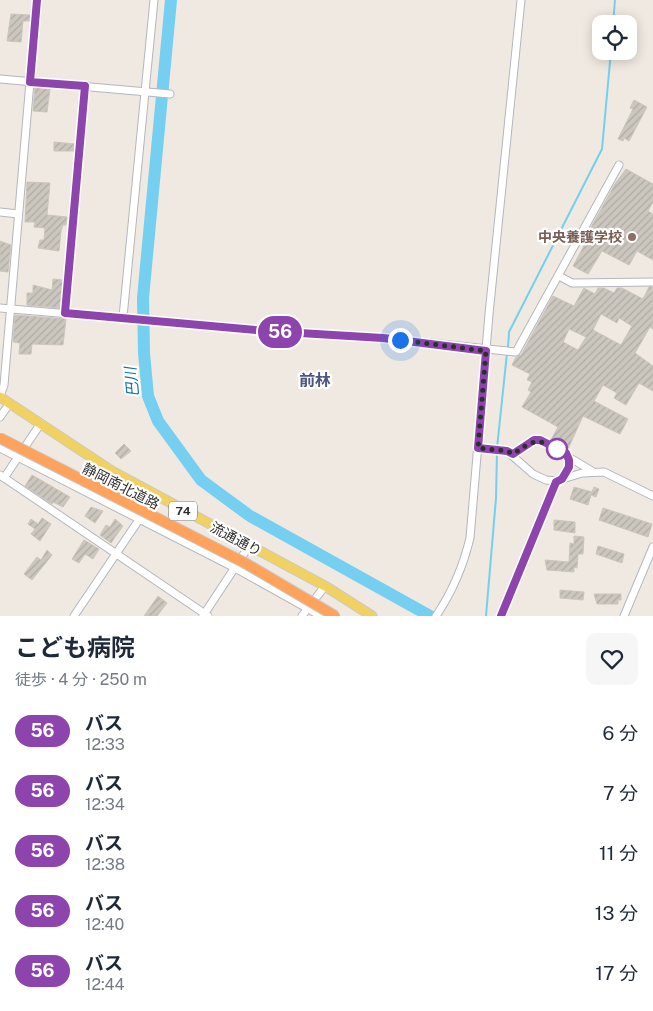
<!DOCTYPE html>
<html lang="ja">
<head>
<meta charset="utf-8">
<style>
  body { margin:0; font-family:"Public Sans","Noto Sans JP",sans-serif; background:#f6f6f7; color:#1f2937; height:100vh; display:flex; flex-direction:column; font-size:19px; white-space:nowrap }
  * { box-sizing:border-box; margin:0 }
  p { font-size:16px; color:#747a83 }
  .icon { flex:none; width:28px; height:28px; fill:none; stroke:currentColor; stroke-width:2; stroke-linecap:round; stroke-linejoin:round }
  .map { position:relative; height:616px; overflow:hidden }
  .panel { display:flex; flex-direction:column; background:#fff; flex:1 }
  .panel>* { flex:none }
  .badge { padding:0 10px; border-radius:16px; font-size:18px; line-height:32px }
  .controls { position:absolute; left:592px; top:15px; display:grid; gap:10px }
  .controls a { display:grid; place-items:center; width:45px; height:45px; border-radius:10px; background:#fff; box-shadow:0 2px 12px #0003; font-size:25px }
  .you { position:absolute; width:25px; height:25px; margin:-12px; border:4px solid #fff; border-radius:50%; background:#1a73e8; box-shadow:0 0 0 8px #1a73e833 }
  .map>.badge { position:absolute; translate:-50% -50%; box-shadow:0 0 0 2px #fff }
  .round { display:grid; place-items:center; flex:none; width:52px; height:52px; border-radius:10px; background:#f6f6f7 }
  .head { display:flex; align-items:center; justify-content:space-between; height:85px; padding:0 15px }
  h1 { font-size:24px; font-weight:700; line-height:38px }
  ul { padding:0; list-style:none }
  li { display:flex; align-items:center; gap:15px; height:60px; padding:0 15px }
  li div { flex:1 }
  li b { display:block; font-size:19px }
  li em { font-style:normal }
  li .badge { min-width:55px; font-weight:700; text-align:center }
  .map>svg:first-child { display:block }
  .lines { fill:none; stroke-linecap:round; stroke-linejoin:round }
  .stream { stroke:#75cff0; stroke-width:2 }
  .river { stroke:#75cff0; stroke-width:12 }
  .building { fill:url(#building-hatch); stroke:#cbc5ba; fill-rule:evenodd }
  .minor-casing { stroke:#b4b7c1; stroke-width:9 }
  .major-casing { stroke:#c9c9c9; stroke-width:11 }
  .minor { stroke:#fff; stroke-width:7 }
  .major { stroke:#f2d163; stroke-width:9 }
  .highway-bridge-casing { stroke:#c9c9c9; stroke-width:12; stroke-linecap:butt }
  .highway-bridge { stroke:#ffa35c; stroke-width:10 }
  .line-casing { stroke:#fff; stroke-width:11 }
  .line { stroke:#8e44ad; stroke-width:8 }
  .walk { stroke:#2e2e2e; stroke-width:5; stroke-dasharray:0 9 }
  .education-dot { fill:#8d6e63; stroke:#fff; stroke-width:2 }
  .stop-dot { fill:#fff; stroke:#8e44ad; stroke-width:2.5 }
  .labels { text-anchor:middle; stroke-width:4.5; stroke-linejoin:round; paint-order:stroke }
  .shield { fill:#fff; stroke:#6d6d6d; stroke-width:1 }
  .shield-label { font-size:12px; font-weight:bold; fill:#2e2e2e }
  .education-label { font-size:14px; font-weight:bold; fill:#785e54; stroke:#fff; text-anchor:end }
  .street-label { font-size:14px; fill:#2e2e2e; stroke:#fff }
  .water-label { font-size:15px; font-style:italic; fill:#0d6fa3; stroke:#fff }
  .quarter-label { font-size:16px; font-weight:bold; fill:#4d5680; stroke:#fff }
</style>
</head>
<body>
<div class="map">
<svg width="653" height="616" viewBox="0 0 653 616">
  <defs>
    <pattern id="building-hatch" width="6" height="6" patternUnits="userSpaceOnUse" patternTransform="scale(1.25)"><rect width="6" height="6" fill="#cbc7bf"/><path d="M-1 1l2-2M0 6l6-6M5 7l2-2" fill="none" stroke="#afaba4"/></pattern>
  </defs>
  <rect width="100%" height="100%" fill="#efe9e1"/>
  <g class="lines">
    <g class="stream">
      <path d="M613,24L615,0"/>
      <path d="M508,348L509,332L602,149L611,51"/>
      <path d="M497,448L507,353"/>
      <path d="M486,616L496,498L497,452"/>
    </g>
    <path class="river" d="M171,0L143,298L144,353L148,396L158,421L201,480L250,516L430,616"/>
  </g>
  <g class="building">
    <path d="M11,14L30,15V21H23L21,42L7,41Z"/>
    <path d="M35,87L50,89L47,112L33,111Z"/>
    <path d="M634,100L647,107L629,141L624,138L623,141L618,139L633,109L630,108Z"/>
    <path d="M54,142L75,144L74,151H54Z"/>
    <path d="M626,169L653,184V202L648,211L653,214V260L637,251L629,265L602,251L588,274L573,266L586,242L584,240L615,184Z"/>
    <path d="M27,182L50,183L47,215L67,217L66,225H63L61,231L59,251L38,248L40,240H44L45,228L34,227L35,222H25Z"/>
    <path d="M0,241L11,245L8,272L0,271Z"/>
    <path d="M53,279L63,280L60,308L27,305V293H33V285L52,290Z"/>
    <path d="M649,287H653V329L650,327L635,353L653,366V391L639,383L626,405L614,398L617,393L603,385L594,401L628,419L620,434L583,416L568,449H566L551,440L558,427L522,407L531,392L528,390L532,382L527,380L530,374L512,365L516,357L521,355L553,296L574,306L584,288L595,294L598,288H604L614,293L617,288H622L643,299ZM601,314L617,323L619,318L632,326L621,345L593,330ZM569,329L586,337L578,350L563,342Z"/>
    <path d="M15,315L66,319L63,345L32,344L31,354H19L20,343L13,342Z"/>
    <path d="M124,444L131,451L121,459L115,453Z"/>
    <path d="M32,475L70,497L63,507L53,502L52,504L25,486Z"/>
    <path d="M574,487L592,492L594,487L599,489L596,497L591,495L588,505L570,499Z"/>
    <path d="M91,507L103,511L95,523L85,516Z"/>
    <path d="M603,508L652,524L648,537L599,520Z"/>
    <path d="M42,518L51,524L40,541L31,534L35,529L28,524L31,519L38,524Z"/>
    <path d="M115,519L123,526L111,543L100,535L106,525L110,527Z"/>
    <path d="M554,520L575,522V533L554,530Z"/>
    <path d="M574,536L584,537L583,554H578L577,568L574,567V572L547,570L545,560L569,562L570,543L574,544Z"/>
    <path d="M84,540L99,549L93,559L85,554L79,563L72,559Z"/>
    <path d="M598,546L624,554L622,563L596,554Z"/>
    <path d="M47,550L52,555L32,580L24,574L37,557L41,560Z"/>
    <path d="M560,590L584,592L583,600L560,598Z"/>
    <path d="M594,594H621V600H618V604H597Z"/>
    <path d="M158,596L167,603L157,616H144Z"/>
  </g>
  <g class="lines">
    <g class="minor-casing">
      <g id="minor">
        <path d="M0,79L170,94"/>
        <path d="M0,212L18,214"/>
        <path d="M559,276L572,283L653,282"/>
        <path d="M0,308L267,331L383,338L516,352L619,165"/>
        <path d="M65,313L85,87"/>
        <path d="M123,317L154,0"/>
        <path d="M0,396L4,385L37,0"/>
        <path d="M0,417L10,403"/>
        <path d="M0,448L235,568L321,616"/>
        <path d="M478,448L507,451L533,474L546,480L556,481L582,473L604,472L653,496"/>
        <path d="M513,454L535,440H540L592,471"/>
        <path d="M0,475L208,616"/>
        <path d="M4,478L41,423"/>
        <path d="M561,479C569,471 571,464 566,454"/>
        <path d="M74,616L155,496"/>
        <path d="M203,616L249,546"/>
        <path d="M302,616L325,586"/>
        <path d="M436,616C453,591 463,567 470,538L489,314L521,0"/>
        <path d="M501,616L556,481"/>
        <path d="M624,616L653,547"/>
      </g>
    </g>
    <g class="major-casing">
      <path id="major" d="M0,397L112,471L325,586L372,616"/>
    </g>
    <use href="#minor" class="minor"/>
    <use href="#major" class="major"/>
    <g class="highway-bridge-casing">
      <path id="highway-bridge" d="M0,438L245,563L335,616"/>
    </g>
    <use href="#highway-bridge" class="highway-bridge"/>
  </g>
  <g class="lines">
    <g class="line-casing">
      <path id="line" d="M37,0L30,82L85,86L65,313L266,331L383,338L486,351L478,448L507,451L513,454L534,440H540L566,453L569,460V467L562,479L556,482L501,616"/>
    </g>
    <use href="#line" class="line"/>
    <path class="walk" d="M400,340L486,351L478,448L507,451L513,454C533,441 535,437 557,449"/>
  </g>
  <circle class="education-dot" cx="632" cy="237" r="5"/>
  <circle class="stop-dot" cx="557" cy="449" r="10"/>
  <g class="labels">
    <rect class="shield" x="169" y="501.5" width="28" height="19" rx="4"/>
    <g class="shield-label">
      <text x="183" y="515">74</text>
    </g>
    <g class="education-label">
      <text x="622" y="242">中央養護学校</text>
    </g>
    <g class="street-label">
      <text transform="translate(121 486) rotate(27)" y="5">静岡南北道路</text>
      <text transform="translate(236 539) rotate(28)" y="5">流通通り</text>
    </g>
    <g class="water-label">
      <text transform="translate(132 382) rotate(-96)" y="5">巴川</text>
    </g>
    <g class="quarter-label">
      <text x="315" y="386">前林</text>
    </g>
  </g>
</svg>
<div class="controls">
<a><svg class="icon" aria-label="locate" viewBox="0 0 24 24"><circle cx="12" cy="12" r="6"/><path d="M12 2v4M12 18v4M2 12h4M18 12h4"/></svg></a>
</div>
<div class="you" style="left:400px;top:340px"></div>
<b class="badge" style="left:280px;top:332px;background:#8e44ad;color:#fff">56</b>
</div>
<section class="panel">
<div class="head"><div><h1>こども病院</h1><p>徒歩 · 4 分 · 250 m</p></div><a class="round"><svg class="icon" aria-label="heart" viewBox="0 0 24 24"><path d="M12 20l-8-8c-3-5 5-10 8-4 3-6 11-1 8 4z"/></svg></a></div>
<ul>
<li><span class="badge" style="background:#8e44ad;color:#fff">56</span><div><b>バス</b><p>12:33</p></div><em>6 分</em></li>
<li><span class="badge" style="background:#8e44ad;color:#fff">56</span><div><b>バス</b><p>12:34</p></div><em>7 分</em></li>
<li><span class="badge" style="background:#8e44ad;color:#fff">56</span><div><b>バス</b><p>12:38</p></div><em>11 分</em></li>
<li><span class="badge" style="background:#8e44ad;color:#fff">56</span><div><b>バス</b><p>12:40</p></div><em>13 分</em></li>
<li><span class="badge" style="background:#8e44ad;color:#fff">56</span><div><b>バス</b><p>12:44</p></div><em>17 分</em></li>
</ul>
</section>
</body>
</html>
